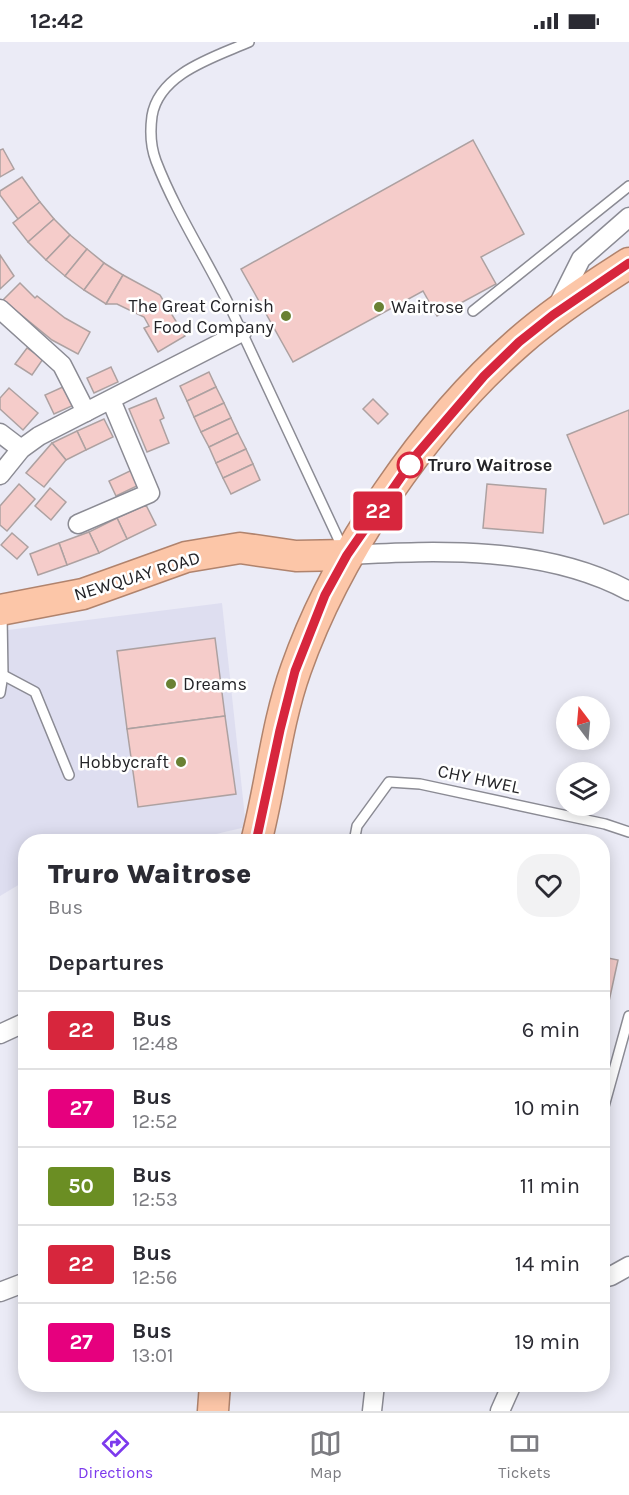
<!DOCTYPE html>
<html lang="en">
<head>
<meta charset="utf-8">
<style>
  body { margin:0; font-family:Karla,sans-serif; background:#f2f2f3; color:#2b2b33; height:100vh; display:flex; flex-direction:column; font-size:22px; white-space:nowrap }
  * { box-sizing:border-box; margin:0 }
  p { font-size:20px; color:#7c7c81 }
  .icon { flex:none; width:33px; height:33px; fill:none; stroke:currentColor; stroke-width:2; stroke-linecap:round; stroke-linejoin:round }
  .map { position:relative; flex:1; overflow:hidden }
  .details { position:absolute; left:18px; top:792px; width:592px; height:558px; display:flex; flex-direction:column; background:#fff; border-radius:24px; box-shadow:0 3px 15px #0003 }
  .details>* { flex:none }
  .badge { padding:0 12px; border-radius:4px; font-size:21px; line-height:39px }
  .needle { width:39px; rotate:344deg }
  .buttons { position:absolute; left:556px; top:654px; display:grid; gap:12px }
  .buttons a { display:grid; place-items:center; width:54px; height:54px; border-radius:50%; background:#fff; box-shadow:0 3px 15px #0003; font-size:30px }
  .map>.badge { position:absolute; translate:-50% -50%; box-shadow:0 0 0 3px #fff }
  h2 { padding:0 30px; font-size:22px; line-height:54px }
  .round { display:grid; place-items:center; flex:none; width:63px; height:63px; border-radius:24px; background:#f2f2f3 }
  .headline { display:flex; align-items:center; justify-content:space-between; height:102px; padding:0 30px }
  h1 { font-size:28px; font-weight:800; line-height:45px }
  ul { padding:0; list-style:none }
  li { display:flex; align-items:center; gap:18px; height:78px; padding:0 30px; border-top:2px solid #e1e1e2 }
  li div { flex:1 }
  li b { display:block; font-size:22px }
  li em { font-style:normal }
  li .badge { min-width:66px; font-weight:700; text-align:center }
  .status { display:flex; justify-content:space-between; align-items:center; height:42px; padding:0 30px; background:#fff; direction:ltr }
  .status svg { height:16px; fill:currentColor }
  .dock { display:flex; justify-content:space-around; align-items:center; height:84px; border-top:2px solid #e1e1e2; background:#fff; font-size:16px; color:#7c7c81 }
  .dock a { display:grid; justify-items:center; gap:3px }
  .dock .active { color:#7c3aed }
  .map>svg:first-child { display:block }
  .built { fill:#dedef0 }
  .building { fill:#f5ccca; stroke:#ada1a1; stroke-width:1.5 }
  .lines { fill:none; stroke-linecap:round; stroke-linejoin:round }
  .service-casing { stroke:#8b8b94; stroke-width:12 }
  .minor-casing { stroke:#8b8b94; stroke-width:21 }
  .trunk-casing { stroke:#b0836d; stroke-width:33 }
  .service { stroke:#fff; stroke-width:9 }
  .minor { stroke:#fff; stroke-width:18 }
  .trunk { stroke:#fcc6a8; stroke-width:30 }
  .line-casing { stroke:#fff; stroke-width:14 }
  .line { stroke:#d7263d; stroke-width:9 }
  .poi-dot { fill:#698133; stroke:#fff; stroke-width:2 }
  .stop-dot { fill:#fff; stroke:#d7263d; stroke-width:3 }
  .labels { text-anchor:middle; stroke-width:5; stroke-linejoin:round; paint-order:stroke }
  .poi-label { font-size:18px; fill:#232327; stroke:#fff; text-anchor:end }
  .stop-label { font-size:18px; font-weight:bold; fill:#232327; stroke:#fff; text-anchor:start }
  .street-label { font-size:18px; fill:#232327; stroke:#fff }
</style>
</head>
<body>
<div class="status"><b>12:42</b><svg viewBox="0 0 49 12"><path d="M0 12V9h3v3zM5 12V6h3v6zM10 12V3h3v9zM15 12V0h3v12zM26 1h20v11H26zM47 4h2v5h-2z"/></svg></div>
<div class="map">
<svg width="629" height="1369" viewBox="0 0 629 1369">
  <rect width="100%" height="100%" fill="#ebebf6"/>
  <path class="built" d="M222,561L246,785L186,799L26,800L25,839L0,854V589Z"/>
  <g class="building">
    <path d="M473,98L524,192L481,215L496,242L437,274L423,249L293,320L241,227Z"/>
    <path d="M3,107L14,127L0,135V108Z"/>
    <path d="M22,135L40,160L18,177L0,153V149Z"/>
    <path d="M40,160L54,177L28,200L13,181Z"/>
    <path d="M54,177L70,193L46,218L28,200Z"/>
    <path d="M70,193L87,207L65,234L46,218Z"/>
    <path d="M87,207L104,221L84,248L65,234Z"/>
    <path d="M0,213L14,234L0,247Z"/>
    <path d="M104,221L123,233L106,262L84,248Z"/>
    <path d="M123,233L160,253L185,294L158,310L144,286L149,284L144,275L117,262H106Z"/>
    <path d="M20,241L35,256L37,254L65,276L90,290L78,312L52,298L3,258Z"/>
    <path d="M27,306L43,317L32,333L15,322Z"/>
    <path d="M111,325L118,340L94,351L87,336Z"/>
    <path d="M209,330L216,345L187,359L180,344Z"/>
    <path d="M65,344L74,363L54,372L45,353Z"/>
    <path d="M216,345L224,361L194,375L187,359Z"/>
    <path d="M9,346L38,371L23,388L0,367V356Z"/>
    <path d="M156,356L164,376L160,378L169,401L147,410L129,367Z"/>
    <path d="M373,357L388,372L378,382L363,367Z"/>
    <path d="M224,361L231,376L201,390L194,375Z"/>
    <path d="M629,368V472L604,482L567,393Z"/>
    <path d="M231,376L238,391L209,405L201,390Z"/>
    <path d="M104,377L113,395L86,408L77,389Z"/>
    <path d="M77,389L86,408L66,418L52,401Z"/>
    <path d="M238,391L246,407L216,421L209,405Z"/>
    <path d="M52,401L66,418L44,445L26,431Z"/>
    <path d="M246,407L253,422L223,436L216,421Z"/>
    <path d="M253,422L260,438L231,452L223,436Z"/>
    <path d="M132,428L139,443L116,454L109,439Z"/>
    <path d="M19,442L35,457L7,489L0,483V464Z"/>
    <path d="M487,442L546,447L543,491L483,486Z"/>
    <path d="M50,446L66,460L51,478L35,464Z"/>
    <path d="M146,463L156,483L127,497L117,476Z"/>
    <path d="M117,476L127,497L99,511L89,490Z"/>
    <path d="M89,490L99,511L67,523L59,501Z"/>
    <path d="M12,491L28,505L17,517L1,503Z"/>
    <path d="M59,501L67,523L38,533L30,512Z"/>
    <path d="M215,596L225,674L127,687L117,609Z"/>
    <path d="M225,674L236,752L138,765L127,687Z"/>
    <path d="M603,915L618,918L603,987Z"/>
  </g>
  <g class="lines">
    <g class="service-casing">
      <g id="service">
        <path d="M249,0C215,15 159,31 152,74C150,89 151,106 156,119C176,171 208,219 232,269C270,349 306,429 344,509"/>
        <path d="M473,269L629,144"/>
        <path d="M3,633L35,650L69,733"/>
        <path d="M0,651L3,633L2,573"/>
        <path d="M354,800L357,784L389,740L420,742L605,782L629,790"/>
        <path d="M603,1068L629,974"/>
      </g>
    </g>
    <g class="minor-casing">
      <g id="minor">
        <path d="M558,263L581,217L629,175"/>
        <path d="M0,267L62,323L86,370"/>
        <path d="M0,391L21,407"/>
        <path d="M0,433L21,407L39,394L242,290"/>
        <path d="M78,482L150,451L111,358"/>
        <path d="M347,513C439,508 545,504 629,549"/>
        <path d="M0,992L26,980"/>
        <path d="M603,1236L611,1234L629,1224"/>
        <path d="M0,1250L26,1240"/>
        <path d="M372,1369L375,1342"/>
        <path d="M500,1369L512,1342"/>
      </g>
    </g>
    <g class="trunk-casing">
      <g id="trunk">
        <path d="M0,568L83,552L186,515L240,506L296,514L347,513"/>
        <path d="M256,800C271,743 276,683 296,627C337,511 425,382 519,300C552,271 591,245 629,221"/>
        <path d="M213,1369L215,1342"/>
      </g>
    </g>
    <use href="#service" class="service"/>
    <use href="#minor" class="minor"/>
    <use href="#trunk" class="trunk"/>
  </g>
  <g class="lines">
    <g class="line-casing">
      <path id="line" d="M256,800L280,688L295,629L325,553L347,513L417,412L484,334L519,300L553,273L629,221"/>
    </g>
    <use href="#line" class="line"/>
  </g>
  <g class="poi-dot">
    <circle cx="379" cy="265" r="6"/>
    <circle cx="286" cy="274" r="6"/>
    <circle cx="171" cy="642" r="6"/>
    <circle cx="181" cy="720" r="6"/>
  </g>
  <circle class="stop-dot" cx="410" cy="423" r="12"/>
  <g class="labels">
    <g class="poi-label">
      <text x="274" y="270">The Great Cornish<tspan x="274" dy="21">Food Company</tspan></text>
      <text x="391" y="271" text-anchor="start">Waitrose</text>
      <text x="183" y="648" text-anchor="start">Dreams</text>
      <text x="169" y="726">Hobbycraft</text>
    </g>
    <g class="stop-label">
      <text x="428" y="429">Truro Waitrose</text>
    </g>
    <g class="street-label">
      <text transform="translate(137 534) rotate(-17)" y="6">NEWQUAY ROAD</text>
      <text transform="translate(479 737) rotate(12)" y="6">CHY HWEL</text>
    </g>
  </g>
</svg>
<div class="buttons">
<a><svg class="needle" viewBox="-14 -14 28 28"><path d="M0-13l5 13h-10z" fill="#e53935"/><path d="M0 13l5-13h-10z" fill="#7c7c81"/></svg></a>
<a><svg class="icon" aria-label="layers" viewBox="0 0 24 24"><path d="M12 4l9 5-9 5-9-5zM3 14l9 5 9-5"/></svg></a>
</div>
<b class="badge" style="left:378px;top:469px;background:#d7263d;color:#fff">22</b>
<section class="details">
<div class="headline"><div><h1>Truro Waitrose</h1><p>Bus</p></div><a class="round"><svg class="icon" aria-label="heart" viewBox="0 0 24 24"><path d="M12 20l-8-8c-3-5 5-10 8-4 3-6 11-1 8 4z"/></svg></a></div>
<h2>Departures</h2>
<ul>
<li><span class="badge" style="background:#d7263d;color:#fff">22</span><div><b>Bus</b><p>12:48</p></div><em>6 min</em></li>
<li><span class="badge" style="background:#e6007e;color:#fff">27</span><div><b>Bus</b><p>12:52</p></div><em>10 min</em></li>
<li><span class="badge" style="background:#6b8e23;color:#fff">50</span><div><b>Bus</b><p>12:53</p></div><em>11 min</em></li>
<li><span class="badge" style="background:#d7263d;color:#fff">22</span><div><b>Bus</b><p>12:56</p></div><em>14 min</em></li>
<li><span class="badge" style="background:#e6007e;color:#fff">27</span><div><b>Bus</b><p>13:01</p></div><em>19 min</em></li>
</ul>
</section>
</div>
<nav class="dock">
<a class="active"><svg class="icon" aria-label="directions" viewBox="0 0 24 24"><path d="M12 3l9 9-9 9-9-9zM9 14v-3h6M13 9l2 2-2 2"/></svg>Directions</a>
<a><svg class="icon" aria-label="map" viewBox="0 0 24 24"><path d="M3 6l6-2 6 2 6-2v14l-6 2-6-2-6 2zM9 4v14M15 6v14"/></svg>Map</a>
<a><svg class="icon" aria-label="tickets" viewBox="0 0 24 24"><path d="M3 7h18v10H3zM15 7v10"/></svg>Tickets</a>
</nav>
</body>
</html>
